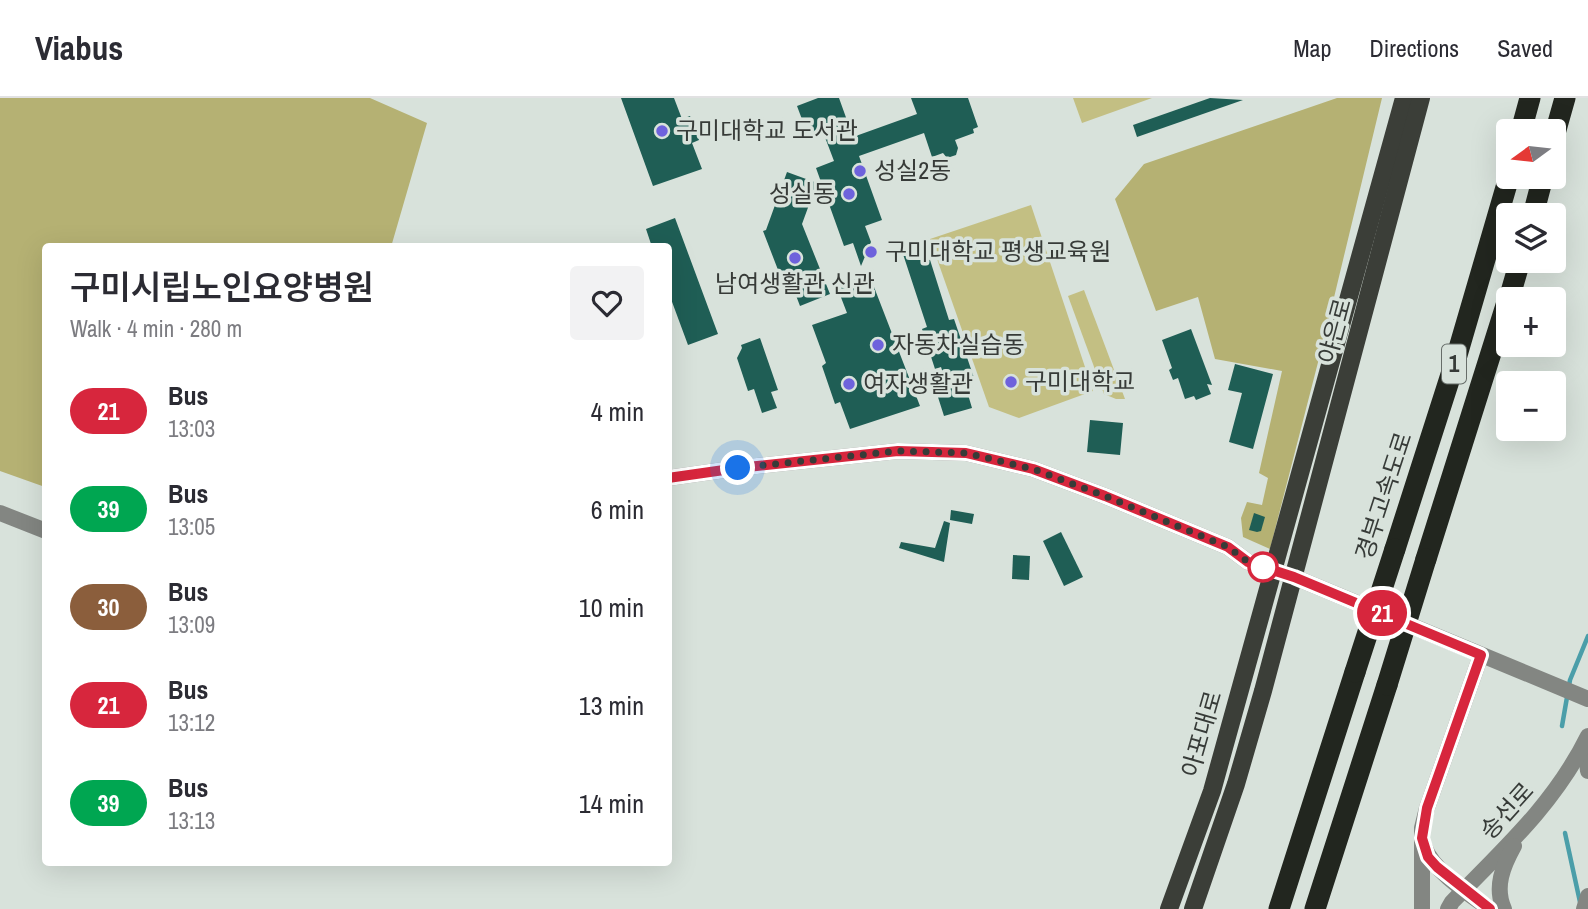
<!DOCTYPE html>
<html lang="en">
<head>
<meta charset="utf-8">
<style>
  body { margin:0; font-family:"Archivo Narrow","Noto Sans KR",sans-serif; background:#f2f2f3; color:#2b2b33; height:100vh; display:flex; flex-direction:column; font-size:26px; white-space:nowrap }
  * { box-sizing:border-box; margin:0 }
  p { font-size:23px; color:#7c7c81 }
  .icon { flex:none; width:38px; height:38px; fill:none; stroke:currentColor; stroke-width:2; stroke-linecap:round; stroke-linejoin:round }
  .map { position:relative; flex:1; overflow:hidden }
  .sheet { position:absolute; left:42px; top:145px; width:630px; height:623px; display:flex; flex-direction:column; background:#fff; border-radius:7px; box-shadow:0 7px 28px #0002 }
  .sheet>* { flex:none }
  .badge { padding:0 14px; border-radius:23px; font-size:24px; line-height:46px }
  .needle { width:46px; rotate:255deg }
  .controls { position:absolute; left:1496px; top:21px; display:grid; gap:14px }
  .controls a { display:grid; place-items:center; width:70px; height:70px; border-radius:7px; background:#fff; box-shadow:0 7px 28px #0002; font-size:35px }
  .you { position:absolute; width:35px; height:35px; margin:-18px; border:5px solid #fff; border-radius:50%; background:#1a73e8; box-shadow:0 0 0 10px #1a73e833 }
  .map>.badge { position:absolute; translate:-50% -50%; box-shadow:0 0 0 4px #fff }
  .round { display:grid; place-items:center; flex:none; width:74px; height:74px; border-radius:7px; background:#f2f2f3 }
  .headline { display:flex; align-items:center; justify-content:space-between; height:119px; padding:0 28px }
  h1 { font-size:33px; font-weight:600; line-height:52px }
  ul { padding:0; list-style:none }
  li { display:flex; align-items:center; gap:21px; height:98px; padding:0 28px }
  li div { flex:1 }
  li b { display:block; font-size:26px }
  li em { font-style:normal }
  li .badge { min-width:77px; font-weight:700; text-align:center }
  header { display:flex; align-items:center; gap:42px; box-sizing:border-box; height:98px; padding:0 35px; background:#fff; border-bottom:2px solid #e1e1e2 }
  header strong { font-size:33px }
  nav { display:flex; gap:38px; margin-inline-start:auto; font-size:24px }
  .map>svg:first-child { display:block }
  .green { fill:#c3bf83 }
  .forest { fill:#b5b173 }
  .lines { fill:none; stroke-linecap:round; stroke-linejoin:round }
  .stream { stroke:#4b9ea9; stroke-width:4.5 }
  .building { fill:#1f5e55 }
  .minor { stroke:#838682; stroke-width:16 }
  .major { stroke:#3b3e38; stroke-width:18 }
  .highway { stroke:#22261f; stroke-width:21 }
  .highway-bridge { stroke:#22261f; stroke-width:21 }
  .line-casing { stroke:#fff; stroke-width:16 }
  .line { stroke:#d7263d; stroke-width:10 }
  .walk { stroke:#373b38; stroke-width:7; stroke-dasharray:0 12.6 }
  .poi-dot { fill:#6e62dc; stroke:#d8e2db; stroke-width:2.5 }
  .stop-dot { fill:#fff; stroke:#d7263d; stroke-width:3.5 }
  .labels { text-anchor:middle; stroke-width:7; stroke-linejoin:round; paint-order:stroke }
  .shield { fill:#d8e2db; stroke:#676d69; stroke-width:2 }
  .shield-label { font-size:23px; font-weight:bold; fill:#373b38 }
  .poi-label { font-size:24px; fill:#373b38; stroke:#d8e2db; text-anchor:start }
  .street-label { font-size:24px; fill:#373b38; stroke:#d8e2db }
</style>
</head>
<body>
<header>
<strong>Viabus</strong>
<nav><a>Map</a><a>Directions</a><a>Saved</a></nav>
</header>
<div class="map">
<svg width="1588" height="811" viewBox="0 0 1588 811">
  <rect width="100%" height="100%" fill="#d8e2db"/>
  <g class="green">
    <path d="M1073,0H1152L1082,25Z"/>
    <path d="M1031,107L1093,293L1019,320L989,309L930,141Z"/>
    <path d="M1084,192L1125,301H1116L1104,296L1068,198Z"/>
  </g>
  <g class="forest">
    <path d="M0,0H370L427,25L391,149H46L45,389L0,373Z"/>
    <path d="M1337,0H1382L1324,241L1270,451L1243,439L1241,420L1247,404L1262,407L1268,380L1259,375L1282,273L1215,261L1198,199L1156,213L1115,101L1144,66Z"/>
  </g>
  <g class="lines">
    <g class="stream">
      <path d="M1562,628L1570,582L1588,538"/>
      <path d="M1565,735L1580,804"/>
    </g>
  </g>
  <g class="building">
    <path d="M621,0H674L682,21L690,18L699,42L692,45L702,71L653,88Z"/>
    <path d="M818,0H839L853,39L917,16L911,0H968L978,29L973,31L974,35L955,42L958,50L956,57L947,60L943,55L932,59L924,35L859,58L882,122L865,128L871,144L861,168L853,145L844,148L816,70L834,63L823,34L809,40L797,8Z"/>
    <path d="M1210,0L1243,2L1137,39L1133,27Z"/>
    <path d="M787,74L817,85L802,126L830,196L800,208L792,187L785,190L763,133L766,132Z"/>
    <path d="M675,120L718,236L688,247L668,193V149H652L646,131Z"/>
    <path d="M925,146L949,222L954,221L974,280L964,283L972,310L944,318L937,296L949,293L941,269L935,271L922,231L927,229L902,153Z"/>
    <path d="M869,176L920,308L850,331L840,304L835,306L822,268L826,265L812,227L847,215L837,189Z"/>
    <path d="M1191,231L1212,287L1207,286L1211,296L1196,302L1194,298L1185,301L1178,280L1173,282L1169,272L1172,270L1162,242Z"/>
    <path d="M760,240L778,292L771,294L777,310L762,315L754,291L748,293L737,260L742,250L741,247Z"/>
    <path d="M1235,266L1273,276L1253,351L1229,344L1242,295L1228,292Z"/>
    <path d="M1090,322L1123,325L1120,357L1087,354Z"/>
    <path d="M951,412L974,416L972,426L950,422Z"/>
    <path d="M1254,415L1265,419L1261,433L1257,434L1249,432Z"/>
    <path d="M944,423L950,425L944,464L899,450L901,444L935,450Z"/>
    <path d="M1061,434L1083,479L1064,488L1043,443Z"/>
    <path d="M1013,457L1030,458L1029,482L1012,481Z"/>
  </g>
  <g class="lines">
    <g class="minor">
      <path d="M668,380L738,370L898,353L966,355L1033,371L1105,398L1228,449L1248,464L1294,479L1588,601"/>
      <path d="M0,415L46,433"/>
      <path d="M1585,645L1588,673"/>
      <path d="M1424,748C1433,773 1469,796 1490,811"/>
      <path d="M1422,811V730L1427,710L1481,557"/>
      <path d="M1448,811L1452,804C1504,751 1555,705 1588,638"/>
      <path d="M1504,811C1494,789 1503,768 1514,748"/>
      <path d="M1584,811L1588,798"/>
    </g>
    <g class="major">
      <path d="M1169,811L1212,693L1404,0"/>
      <path d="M1193,811L1236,686L1263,593L1421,0"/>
    </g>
    <g class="highway">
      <path d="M1521,33L1530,0"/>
      <path d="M1554,39L1565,0"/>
      <path d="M1533,117L1543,79"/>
      <path d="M1509,201L1520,163"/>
      <path d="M1395,451L1455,264L1509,79"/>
      <path d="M1426,461L1508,201"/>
      <path d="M1279,811L1355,574"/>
      <path d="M1315,811L1387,587"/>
    </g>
    <g class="highway-bridge">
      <path d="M1355,574L1395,451"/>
      <path d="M1387,587L1426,461"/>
    </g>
  </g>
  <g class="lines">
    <g class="line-casing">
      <path id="line" d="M668,380L738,370L898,353L966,355L1033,371L1105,398L1228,449L1248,464L1294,479L1481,557L1427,710L1422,740L1428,759L1437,769L1490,811"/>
    </g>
    <use href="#line" class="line"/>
    <path class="walk" d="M738,370L898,353L966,355L1033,371L1105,398L1228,449L1248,464L1274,472L1263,469"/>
  </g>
  <g class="poi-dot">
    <circle cx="662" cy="33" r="7"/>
    <circle cx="860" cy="73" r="7"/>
    <circle cx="849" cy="96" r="7"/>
    <circle cx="871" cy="154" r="7"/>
    <circle cx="795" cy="160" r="7"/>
    <circle cx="878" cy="247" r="7"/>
    <circle cx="1011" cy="284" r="7"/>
    <circle cx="849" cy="286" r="7"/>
  </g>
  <circle class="stop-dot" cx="1263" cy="469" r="14"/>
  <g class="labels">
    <rect class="shield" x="1442" y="246.5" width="24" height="39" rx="5"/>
    <g class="shield-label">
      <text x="1454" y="274">1</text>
    </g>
    <g class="poi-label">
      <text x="676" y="41">구미대학교 도서관</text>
      <text x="874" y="81">성실2동</text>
      <text x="835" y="104" text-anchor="end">성실동</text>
      <text x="885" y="162">구미대학교 평생교육원</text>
      <text x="795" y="194" text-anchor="middle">남여생활관 신관</text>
      <text x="892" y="255">자동차실습동</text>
      <text x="1025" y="292">구미대학교</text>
      <text x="863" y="294">여자생활관</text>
    </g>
    <g class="street-label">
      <text transform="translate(1335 233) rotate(-75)" y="8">야은로</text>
      <text transform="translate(1384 398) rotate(-72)" y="8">경부고속도로</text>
      <text transform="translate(1202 636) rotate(-74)" y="8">아포대로</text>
      <text transform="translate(1507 713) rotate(-48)" y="8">송선로</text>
    </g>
  </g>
</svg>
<div class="controls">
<a><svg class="needle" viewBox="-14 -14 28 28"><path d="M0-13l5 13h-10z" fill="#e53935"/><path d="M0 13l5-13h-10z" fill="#7c7c81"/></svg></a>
<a><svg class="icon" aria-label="layers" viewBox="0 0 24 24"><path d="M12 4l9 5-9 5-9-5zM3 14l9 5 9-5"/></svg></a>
<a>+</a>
<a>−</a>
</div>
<div class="you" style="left:738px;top:370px"></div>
<b class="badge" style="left:1382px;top:515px;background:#d7263d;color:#fff">21</b>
<section class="sheet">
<div class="headline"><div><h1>구미시립노인요양병원</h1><p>Walk · 4 min · 280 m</p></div><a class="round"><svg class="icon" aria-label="heart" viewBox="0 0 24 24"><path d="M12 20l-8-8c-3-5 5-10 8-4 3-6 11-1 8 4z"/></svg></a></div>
<ul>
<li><span class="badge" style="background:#d7263d;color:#fff">21</span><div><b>Bus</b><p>13:03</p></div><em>4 min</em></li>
<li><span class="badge" style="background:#00a651;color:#fff">39</span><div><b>Bus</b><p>13:05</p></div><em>6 min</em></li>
<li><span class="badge" style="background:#8b5e3c;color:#fff">30</span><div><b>Bus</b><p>13:09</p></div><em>10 min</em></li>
<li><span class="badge" style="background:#d7263d;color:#fff">21</span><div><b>Bus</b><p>13:12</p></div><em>13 min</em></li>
<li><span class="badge" style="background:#00a651;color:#fff">39</span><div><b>Bus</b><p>13:13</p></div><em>14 min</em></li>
</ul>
</section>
</div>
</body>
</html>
